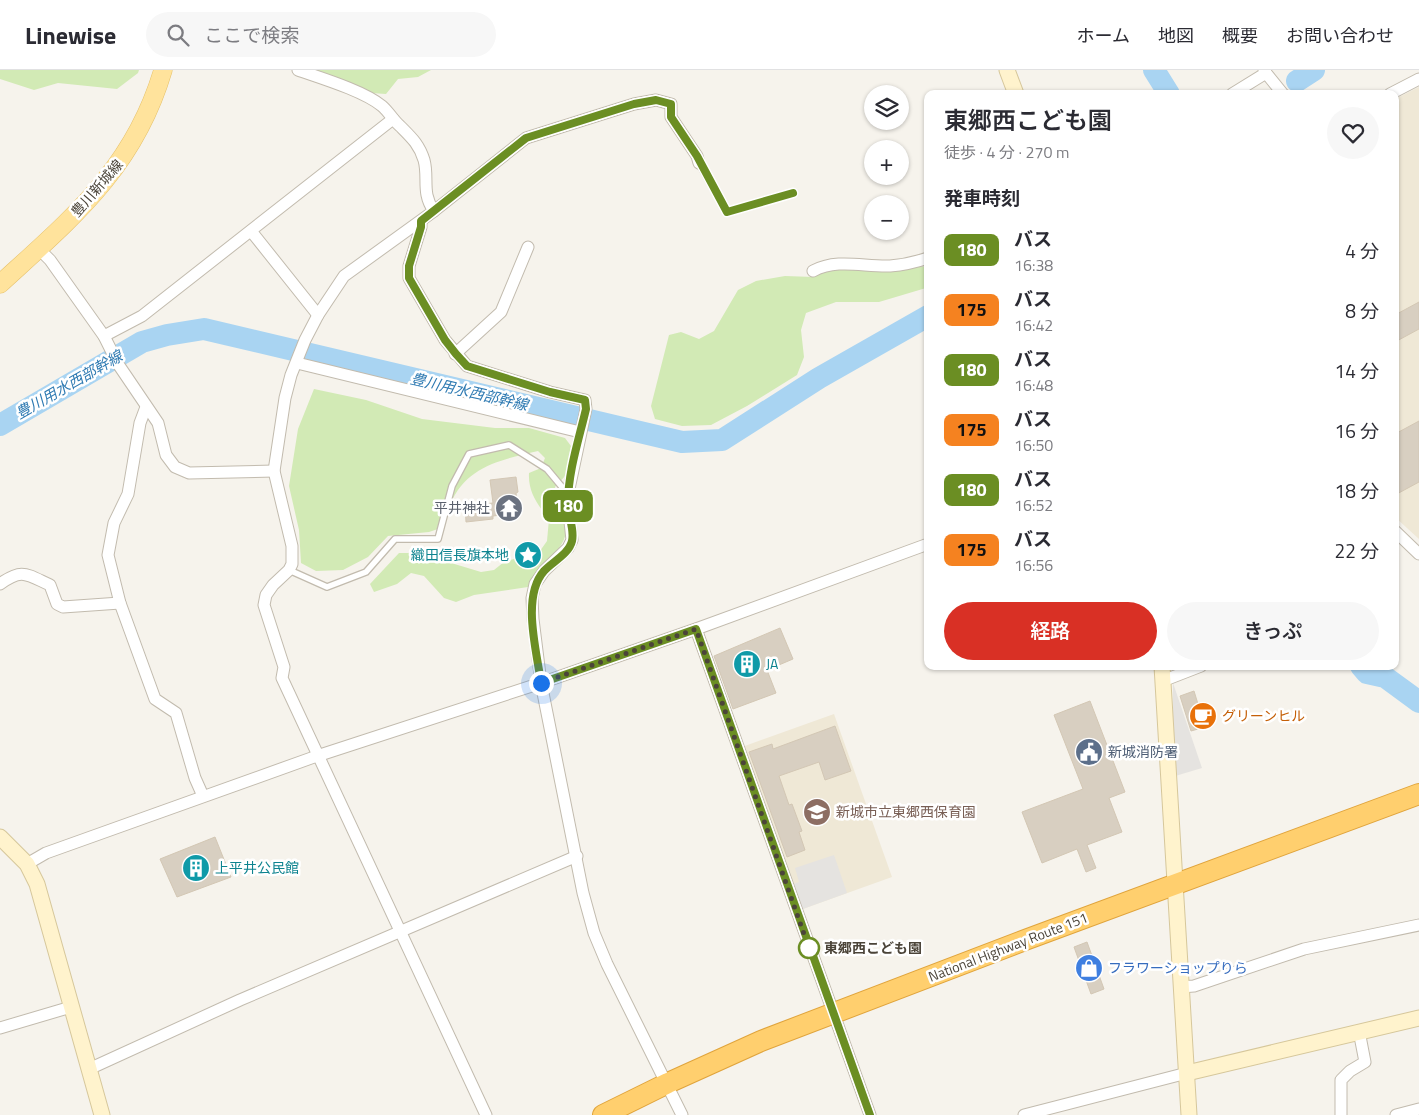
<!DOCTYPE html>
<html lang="ja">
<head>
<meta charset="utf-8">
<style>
  body { margin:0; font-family:"Titillium Web","Noto Sans JP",sans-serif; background:#f7f7f7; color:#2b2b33; height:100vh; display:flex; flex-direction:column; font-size:19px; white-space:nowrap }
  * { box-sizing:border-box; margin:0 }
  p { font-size:16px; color:#7c7c81 }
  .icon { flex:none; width:28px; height:28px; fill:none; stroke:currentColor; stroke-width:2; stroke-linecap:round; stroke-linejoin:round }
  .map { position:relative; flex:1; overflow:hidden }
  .drawer { position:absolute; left:924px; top:20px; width:475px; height:580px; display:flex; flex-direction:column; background:#fff; border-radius:10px; box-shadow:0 1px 4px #0004 }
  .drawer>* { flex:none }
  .badge { padding:0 10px; border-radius:8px; font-size:18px; line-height:32px }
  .tools { position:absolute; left:864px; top:15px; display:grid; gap:10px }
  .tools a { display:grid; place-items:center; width:45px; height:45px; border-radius:50%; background:#fff; box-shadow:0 1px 4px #0004; font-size:25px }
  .you { position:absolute; width:25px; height:25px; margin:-12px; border:4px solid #fff; border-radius:50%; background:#1a73e8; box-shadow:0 0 0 8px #1a73e833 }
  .map>.badge { position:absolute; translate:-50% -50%; box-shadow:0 0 0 2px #fff }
  h2 { padding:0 20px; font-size:19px; line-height:45px }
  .round { display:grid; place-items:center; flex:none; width:52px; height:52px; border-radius:26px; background:#f7f7f7 }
  .headline { display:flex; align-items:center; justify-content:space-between; height:85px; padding:0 20px }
  h1 { font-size:24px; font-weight:600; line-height:38px }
  .button { display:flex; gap:10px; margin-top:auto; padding:10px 20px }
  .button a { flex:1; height:58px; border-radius:30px; background:#d93025; color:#fff; font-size:20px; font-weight:600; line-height:58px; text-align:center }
  .button a+a { background:#f7f7f7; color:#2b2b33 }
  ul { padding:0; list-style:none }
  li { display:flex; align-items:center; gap:15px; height:60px; padding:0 20px }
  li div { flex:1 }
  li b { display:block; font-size:19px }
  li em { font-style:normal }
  li .badge { min-width:55px; font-weight:700; text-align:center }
  header { display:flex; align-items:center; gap:30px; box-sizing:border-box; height:70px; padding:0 25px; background:#fff; border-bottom:1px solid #e1e1e2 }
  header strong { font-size:24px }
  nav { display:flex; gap:28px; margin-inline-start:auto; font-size:18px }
  .search { width:350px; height:45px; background:#f7f7f7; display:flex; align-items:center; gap:12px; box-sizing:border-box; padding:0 18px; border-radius:28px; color:#7c7c81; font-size:19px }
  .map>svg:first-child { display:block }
  .education { fill:#efe8d6 }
  .green { fill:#d2eab5 }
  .parking { fill:#e5e3e0 }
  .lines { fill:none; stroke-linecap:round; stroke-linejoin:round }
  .river { stroke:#a9d4f2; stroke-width:22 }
  .building { fill:#d8cfc1; stroke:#d3c7b4 }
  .lane-casing { stroke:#c2bbae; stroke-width:8 }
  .street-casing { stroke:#c2bbae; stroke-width:13 }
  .secondary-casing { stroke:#d6c79b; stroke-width:17 }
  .primary-casing { stroke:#e6c16a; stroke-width:19 }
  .highway-casing { stroke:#e0a43c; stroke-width:22 }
  .lane { stroke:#fff; stroke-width:5.5 }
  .street { stroke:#fff; stroke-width:11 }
  .secondary { stroke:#fff3cd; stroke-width:15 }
  .primary { stroke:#ffe39c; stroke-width:18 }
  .highway { stroke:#ffcf6e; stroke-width:20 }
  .line-casing { stroke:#fff; stroke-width:11 }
  .line { stroke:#6b8e23; stroke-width:8 }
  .walk { stroke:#4b4439; stroke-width:5; stroke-dasharray:0 9 }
  .stop-dot { fill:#fff; stroke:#6b8e23; stroke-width:2.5 }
  .labels { text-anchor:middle; stroke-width:5; stroke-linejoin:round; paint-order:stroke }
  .street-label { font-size:14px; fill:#4b4439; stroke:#fff }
  .worship-label { font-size:14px; fill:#5b616d; stroke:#fff; text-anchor:end }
  .culture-label { font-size:14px; fill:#0d838f; stroke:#fff; text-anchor:start }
  .food-label { font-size:14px; fill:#c56008; stroke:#fff; text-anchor:start }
  .service-label { font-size:14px; fill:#4e5e75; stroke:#fff; text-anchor:start }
  .education-label { font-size:14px; fill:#785e54; stroke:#fff; text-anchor:start }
  .stop-label { font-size:14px; font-weight:bold; fill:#4b4439; stroke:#fff; text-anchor:start }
  .shop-label { font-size:14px; fill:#366cbe; stroke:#fff; text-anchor:start }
  .water-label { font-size:15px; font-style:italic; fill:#2e7ab2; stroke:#fff }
</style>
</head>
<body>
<header>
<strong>Linewise</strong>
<div class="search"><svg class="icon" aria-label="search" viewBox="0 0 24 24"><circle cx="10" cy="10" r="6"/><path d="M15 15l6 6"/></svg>ここで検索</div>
<nav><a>ホーム</a><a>地図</a><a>概要</a><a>お問い合わせ</a></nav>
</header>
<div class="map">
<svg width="1419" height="1045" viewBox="0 0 1419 1045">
  <rect width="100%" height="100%" fill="#f6f3ec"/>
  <g class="education">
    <path d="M1419,17V469L1395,447V29Z"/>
    <path d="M834,644L892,807L800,840L742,677Z"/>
  </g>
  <g class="green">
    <path d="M0,0H139L138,3L117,19L58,13L34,20L0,9Z"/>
    <path d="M308,0H431L418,7L398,9L386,24L371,23Z"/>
    <path d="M927,196L926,218L879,232H836L806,243L801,260L804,287L797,305L747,336L711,355L682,356L655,349L651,336L669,265L681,262L699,269L714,261L738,220L756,211L785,206L814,207L827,198L894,200Z"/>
    <path d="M314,319L366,330L422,349L495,358H529L565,368L571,376L566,405L555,417C557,429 563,440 566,451C570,476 549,486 536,503C533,507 531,512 528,517L474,525L456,532L444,528L424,506L411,503L397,514L374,522L370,514L399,483H418L481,502L494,500L504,492L517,488H535L547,471L549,449C537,434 528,422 529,403L541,398L545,388L538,381C501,390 466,396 450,435C447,441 446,450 444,457L429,462L388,466L368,487L343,500L316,501L301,493L299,460L289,416L298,359Z"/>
  </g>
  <g class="parking">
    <path d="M1173,613L1202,698L1172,707Z"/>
    <path d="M834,785L847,823L800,840L791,815L799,812L795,798Z"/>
  </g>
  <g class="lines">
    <g class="river">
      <path d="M1154,0L1169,24"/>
      <path d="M1297,11L1314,0"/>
      <path d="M0,355L142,272L167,265L204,259L682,372L722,370L819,308L928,246"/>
      <path d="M1361,596L1367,603L1385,607L1419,632"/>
    </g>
  </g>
  <g class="building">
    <path d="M1419,232V259L1395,272V245Z"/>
    <path d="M1419,351V412L1395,425V364Z"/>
    <path d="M516,407L518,422L516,423L518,443L493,446V449L466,452L465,436L493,433L490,410Z"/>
    <path d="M780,558L793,589L767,600L776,623L733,639L714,586Z"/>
    <path d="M1194,621L1205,657L1191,661L1180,626Z"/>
    <path d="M1090,631L1125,722L1109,728L1122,762L1087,775L1096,798L1086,802L1077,779L1042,793L1022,742L1083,719L1054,645Z"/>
    <path d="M835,656L851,701L825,710L819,692L779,706L789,735L792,734L802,761L799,762L805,780L787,787L749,682L772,674L773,679Z"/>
    <path d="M215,767L231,807L177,827L160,789Z"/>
    <path d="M1087,872L1104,919L1091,924L1074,877Z"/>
  </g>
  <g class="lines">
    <g class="lane-casing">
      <g id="lane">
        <path d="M699,93L727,143L793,123"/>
        <path d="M289,500L327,517L366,502L395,469H438L452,416L469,384L509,375L547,399L562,417L569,419"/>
      </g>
    </g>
    <g class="street-casing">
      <g id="street">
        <path d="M298,0C321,8 364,21 382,36C389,42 393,50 400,56C411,67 419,74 424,90C429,108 421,123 434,141L344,206L318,245L305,270L291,305L285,328L274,401L292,476V494L289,500L273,515L266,525L264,535L284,597L282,608L486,1045"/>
        <path d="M1266,3L1283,24"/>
        <path d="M1232,24L1266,3L1264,0"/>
        <path d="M1390,24L1419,9"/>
        <path d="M434,141L526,68L634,34L656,30L671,34V47L697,86L699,93"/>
        <path d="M421,151V157L409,196V208L445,270L467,296L550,322L585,330L586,339L569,419L568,433L572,470L568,478L544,501L535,514L532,528L533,549L541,613L583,823L594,863L607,894L682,1045"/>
        <path d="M251,161L318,245"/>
        <path d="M38,178L50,190L104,266L118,294L158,353L166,385L175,397L189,403L274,401"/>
        <path d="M813,201C838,188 863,197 890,196C902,195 916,192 928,188"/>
        <path d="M104,266L142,246L393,49"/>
        <path d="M455,284L501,242L528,177"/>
        <path d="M297,293L580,362"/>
        <path d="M146,337L140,353L128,424L114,453L108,485L120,533L155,629L176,643L195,708L203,726"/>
        <path d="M1395,461L1419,484"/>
        <path d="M0,514C22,498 26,504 50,515L57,534L63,537L120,533"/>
        <path d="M696,559L870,1045"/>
        <path d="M1165,610L1201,596"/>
        <path d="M27,794L46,783L317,686L541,613L696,559L928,474"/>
        <path d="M1181,917L1194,916L1304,879L1419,855"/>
        <path d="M0,958L71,937"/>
        <path d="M89,999L240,930L577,786"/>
        <path d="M1024,1045L1187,1003"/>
        <path d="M1341,1045V1010L1350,1001L1365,992L1359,961"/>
        <path d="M1396,1045L1419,1039"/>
      </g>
    </g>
    <g class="secondary-casing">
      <g id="secondary">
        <path d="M1007,0L1016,24"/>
        <path d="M1162,596L1189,1045"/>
        <path d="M0,767L27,794L37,814L102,1045"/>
        <path d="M1187,1003L1419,948"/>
      </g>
    </g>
    <g class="primary-casing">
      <path id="primary" d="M0,214C73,147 134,98 163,0"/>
    </g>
    <g class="highway-casing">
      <path id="highway" d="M603,1045L668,1013L761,971L1025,870L1419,724"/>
    </g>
    <use href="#lane" class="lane"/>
    <use href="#street" class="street"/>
    <use href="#secondary" class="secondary"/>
    <use href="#primary" class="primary"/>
    <use href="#highway" class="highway"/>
  </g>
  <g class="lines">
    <g class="line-casing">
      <path id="line" d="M793,123L727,142L697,86L671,47V34L656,30L634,34L526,68L421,151V157L409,196V208L445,270L456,284L467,296L550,322L585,330L586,339C579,369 568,402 568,433C567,445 575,458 572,471C569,484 552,492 544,501C521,527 537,582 541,613L696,559L870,1045"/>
    </g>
    <use href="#line" class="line"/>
    <path class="walk" d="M541,613L696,559L809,878"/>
  </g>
  <defs>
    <g id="temple-disc" transform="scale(1.4375)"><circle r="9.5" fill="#6b7280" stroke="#fff"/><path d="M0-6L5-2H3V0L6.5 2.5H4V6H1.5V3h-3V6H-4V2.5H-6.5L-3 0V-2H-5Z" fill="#fff"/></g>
    <g id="sight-disc" transform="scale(1.4375)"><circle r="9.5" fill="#0f9aa8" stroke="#fff"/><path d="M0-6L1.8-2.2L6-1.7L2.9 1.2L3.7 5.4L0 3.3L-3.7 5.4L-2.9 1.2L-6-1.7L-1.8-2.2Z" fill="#fff"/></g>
    <g id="building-disc" transform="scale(1.4375)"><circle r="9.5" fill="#0f9aa8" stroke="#fff"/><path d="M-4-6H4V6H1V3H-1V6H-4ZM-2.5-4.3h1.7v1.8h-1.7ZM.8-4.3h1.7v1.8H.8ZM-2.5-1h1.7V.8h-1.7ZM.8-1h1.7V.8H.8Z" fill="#fff"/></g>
    <g id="cafe-disc" transform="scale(1.4375)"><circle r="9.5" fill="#e8710a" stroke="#fff"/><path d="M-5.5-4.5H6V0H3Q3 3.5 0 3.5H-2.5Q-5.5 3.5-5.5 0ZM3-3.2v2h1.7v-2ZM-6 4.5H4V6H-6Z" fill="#fff"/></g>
    <g id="civic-disc" transform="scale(1.4375)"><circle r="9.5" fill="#5c6f8a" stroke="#fff"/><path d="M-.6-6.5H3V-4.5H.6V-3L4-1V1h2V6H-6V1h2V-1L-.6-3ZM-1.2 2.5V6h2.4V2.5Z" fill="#fff"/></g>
    <g id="school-disc" transform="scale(1.4375)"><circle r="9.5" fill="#8d6e63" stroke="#fff"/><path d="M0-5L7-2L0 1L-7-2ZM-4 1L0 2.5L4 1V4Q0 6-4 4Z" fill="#fff"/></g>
    <g id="shop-disc" transform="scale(1.4375)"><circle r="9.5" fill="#3f7fe0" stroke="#fff"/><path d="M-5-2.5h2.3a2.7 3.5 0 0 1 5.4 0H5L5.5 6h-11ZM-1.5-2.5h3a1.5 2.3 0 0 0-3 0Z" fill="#fff"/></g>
  </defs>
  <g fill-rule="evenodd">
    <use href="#temple-disc" x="509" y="438"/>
    <use href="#sight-disc" x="528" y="485"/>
    <use href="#building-disc" x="747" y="594"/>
    <use href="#cafe-disc" x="1203" y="646"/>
    <use href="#civic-disc" x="1089" y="682"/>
    <use href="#school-disc" x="817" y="742"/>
    <use href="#building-disc" x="196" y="798"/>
    <use href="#shop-disc" x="1089" y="898"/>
  </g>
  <circle class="stop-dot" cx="809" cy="878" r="10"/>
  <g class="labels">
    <g class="street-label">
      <text transform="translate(97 118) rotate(-49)" y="5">豊川新城線</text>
      <text transform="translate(1008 877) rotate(-21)" y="5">National Highway Route 151</text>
    </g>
    <g class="worship-label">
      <text x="490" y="443">平井神社</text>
    </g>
    <g class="culture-label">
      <text x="509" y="490" text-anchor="end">織田信長旗本地</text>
      <text x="766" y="599">JA</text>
      <text x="215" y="803">上平井公民館</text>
    </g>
    <g class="food-label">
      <text x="1222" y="651">グリーンヒル</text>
    </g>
    <g class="service-label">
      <text x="1108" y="687">新城消防署</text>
    </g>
    <g class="education-label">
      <text x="836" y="747">新城市立東郷西保育園</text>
    </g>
    <g class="stop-label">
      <text x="824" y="883">東郷西こども園</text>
    </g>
    <g class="shop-label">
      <text x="1108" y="903">フラワーショップりら</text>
    </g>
    <g class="water-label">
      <text transform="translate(69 315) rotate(-30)" y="5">豊川用水西部幹線</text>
      <text transform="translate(469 322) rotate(13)" y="5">豊川用水西部幹線</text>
    </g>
  </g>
</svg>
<div class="tools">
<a><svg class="icon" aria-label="layers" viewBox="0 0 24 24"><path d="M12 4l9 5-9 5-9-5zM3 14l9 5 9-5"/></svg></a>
<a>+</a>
<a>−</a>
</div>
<div class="you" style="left:541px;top:613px"></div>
<b class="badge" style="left:568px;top:436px;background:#6b8e23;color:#fff">180</b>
<section class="drawer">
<div class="headline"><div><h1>東郷西こども園</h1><p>徒歩 · 4 分 · 270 m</p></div><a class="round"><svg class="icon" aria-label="heart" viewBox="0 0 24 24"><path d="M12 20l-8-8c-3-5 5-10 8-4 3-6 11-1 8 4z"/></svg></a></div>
<h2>発車時刻</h2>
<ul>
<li><span class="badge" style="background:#6b8e23;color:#fff">180</span><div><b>バス</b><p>16:38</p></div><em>4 分</em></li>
<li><span class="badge" style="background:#f58220;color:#111">175</span><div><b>バス</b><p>16:42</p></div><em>8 分</em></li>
<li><span class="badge" style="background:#6b8e23;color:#fff">180</span><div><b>バス</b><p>16:48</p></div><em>14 分</em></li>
<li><span class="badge" style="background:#f58220;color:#111">175</span><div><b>バス</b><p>16:50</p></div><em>16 分</em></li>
<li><span class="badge" style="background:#6b8e23;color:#fff">180</span><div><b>バス</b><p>16:52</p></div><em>18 分</em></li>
<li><span class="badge" style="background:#f58220;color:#111">175</span><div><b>バス</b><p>16:56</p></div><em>22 分</em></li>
</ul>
<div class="button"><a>経路</a><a>きっぷ</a></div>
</section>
</div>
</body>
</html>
